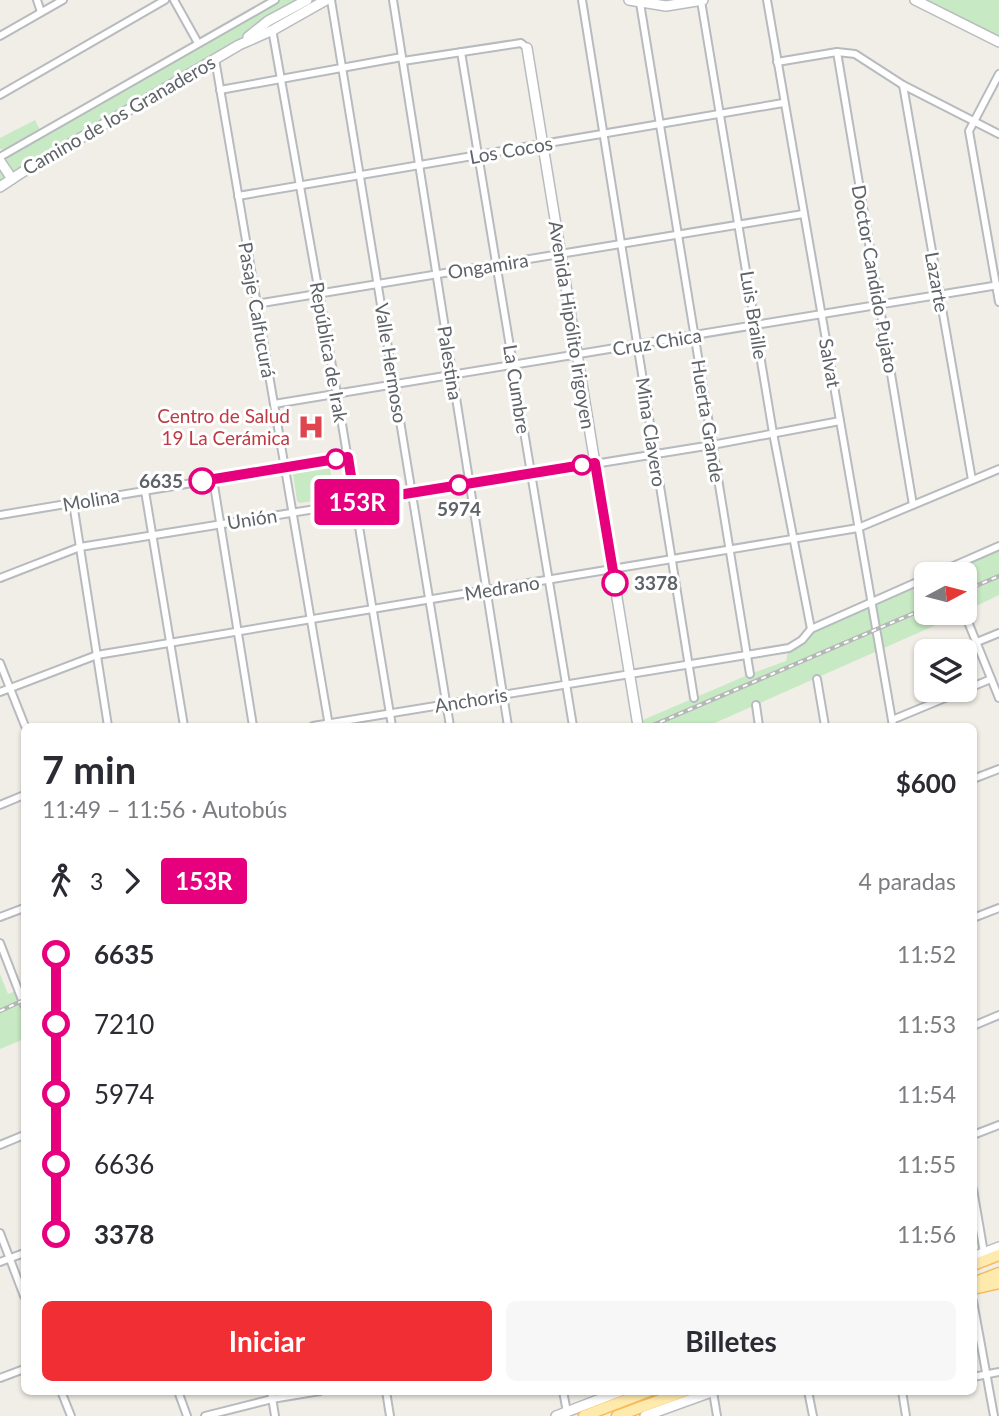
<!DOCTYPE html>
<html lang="es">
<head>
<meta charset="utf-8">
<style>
  body { margin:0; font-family:Lato,sans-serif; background:#f7f7f7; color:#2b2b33; height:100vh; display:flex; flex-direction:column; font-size:26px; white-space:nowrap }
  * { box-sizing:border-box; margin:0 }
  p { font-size:23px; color:#7c7c81 }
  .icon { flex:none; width:38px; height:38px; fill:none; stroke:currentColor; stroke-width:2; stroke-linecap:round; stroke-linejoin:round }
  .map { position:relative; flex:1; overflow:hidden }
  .details { position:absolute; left:21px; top:723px; width:956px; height:672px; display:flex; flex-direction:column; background:#fff; border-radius:10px; box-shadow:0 2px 5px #0004 }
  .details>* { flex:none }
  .badge { padding:0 14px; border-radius:5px; font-size:24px; line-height:46px }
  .needle { width:46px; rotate:83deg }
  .fabs { position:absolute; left:914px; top:562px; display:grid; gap:14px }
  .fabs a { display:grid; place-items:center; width:63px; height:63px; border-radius:10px; background:#fff; box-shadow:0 2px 5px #0004; font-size:35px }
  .map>.badge { position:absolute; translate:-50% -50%; box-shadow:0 0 0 4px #fff }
  .legs { display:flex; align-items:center; gap:10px; height:77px; padding:0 21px; font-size:23px }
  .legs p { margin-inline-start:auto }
  .overview { display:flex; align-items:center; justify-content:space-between; height:119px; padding:0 21px }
  h1 { font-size:38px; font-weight:700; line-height:52px }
  .primary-button { display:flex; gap:14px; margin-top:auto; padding:14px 21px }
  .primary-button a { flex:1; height:80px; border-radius:10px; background:#f02e33; color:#fff; font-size:28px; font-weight:700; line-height:80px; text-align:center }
  .primary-button a+a { background:#f7f7f7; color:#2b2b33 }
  ul { padding:0 21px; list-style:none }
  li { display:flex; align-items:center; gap:24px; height:70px; font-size:26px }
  li i { display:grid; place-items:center; width:10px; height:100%; margin:0 9px; background:currentColor }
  li i::after { content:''; width:18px; height:18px; margin:-9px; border:5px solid; border-radius:50%; background:#fff }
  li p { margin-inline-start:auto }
  li:first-child i { background:linear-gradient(#0000 50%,currentColor 0) }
  li:last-child i { background:linear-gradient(currentColor 50%,#0000 0) }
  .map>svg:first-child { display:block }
  .green { fill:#c7e9c3 }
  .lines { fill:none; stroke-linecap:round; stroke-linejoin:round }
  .street-casing { stroke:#b7babe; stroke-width:10 }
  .secondary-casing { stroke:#b8bcc1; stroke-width:12 }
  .primary-casing { stroke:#f7bb5a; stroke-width:13 }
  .street { stroke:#fff; stroke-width:6 }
  .secondary { stroke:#fff; stroke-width:9 }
  .primary { stroke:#ffeaae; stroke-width:10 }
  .rail-casing { stroke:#b5b6b7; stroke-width:4.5 }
  .rail { stroke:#fff; stroke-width:2; stroke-dasharray:5; stroke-linecap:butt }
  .line-1-casing { stroke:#fff; stroke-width:16 }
  .line-1 { stroke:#e6007e; stroke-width:10 }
  .stop-1-dot { fill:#fff; stroke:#e6007e; stroke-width:3.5 }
  .labels { text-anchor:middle; stroke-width:6; stroke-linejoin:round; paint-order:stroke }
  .street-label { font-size:19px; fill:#5e6368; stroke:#fff }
  .health-label { font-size:19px; fill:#be3a42; stroke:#fff; text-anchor:end }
  .stop-label { font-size:19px; font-weight:bold; fill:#5e6368; stroke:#fff; text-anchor:end }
</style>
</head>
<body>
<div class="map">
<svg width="999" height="1416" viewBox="0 0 999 1416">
  <rect width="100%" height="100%" fill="#f1eee7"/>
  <g class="green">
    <path d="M275,0H326L0,187V157Z"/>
    <path d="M915,0H999V42Z"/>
    <path d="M35,120L40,130L6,150L0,149V138Z"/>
    <path d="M329,465L333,485L325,487L327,499L300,503L297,501L293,473L295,471Z"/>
    <path d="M999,546V595L964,612V574H935Z"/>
    <path d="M926,578V612L963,613L708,726H629L750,674L786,661L789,648L811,629Z"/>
    <path d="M0,974L8,994L24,988V1039L0,1049Z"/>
  </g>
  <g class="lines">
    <g class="street-casing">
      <g id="street">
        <path d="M37,0L41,12"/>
        <path d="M174,0L198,43"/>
        <path d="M331,0L450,726"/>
        <path d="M393,0L508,726"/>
        <path d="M582,0L694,698"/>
        <path d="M767,0L893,726"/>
        <path d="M701,1L773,433L811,629"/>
        <path d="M640,3L750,674"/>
        <path d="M272,29L337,394L392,726"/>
        <path d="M0,36L63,0"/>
        <path d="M461,52L573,726"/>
        <path d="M837,52L913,505"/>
        <path d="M215,59L329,726"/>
        <path d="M403,61L521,43L527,48"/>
        <path d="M777,62L837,52L855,54L903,85L999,134"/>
        <path d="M999,74L969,131L999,302"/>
        <path d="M903,85L972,480"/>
        <path d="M220,90L402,57"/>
        <path d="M0,95L165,0"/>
        <path d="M0,157L275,0"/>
        <path d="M238,196L783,103"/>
        <path d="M256,304L803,214"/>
        <path d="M274,404L999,285"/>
        <path d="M213,479L253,726"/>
        <path d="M145,491L184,726"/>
        <path d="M73,503L108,726"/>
        <path d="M0,515L348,457"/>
        <path d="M935,574L999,546"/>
        <path d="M0,578L80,547L712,445L840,421"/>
        <path d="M964,612L999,698"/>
        <path d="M977,642L999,633"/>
        <path d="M0,663L25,726"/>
        <path d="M817,679L825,726"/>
        <path d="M0,692L97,655L858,528L999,469"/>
        <path d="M756,705L759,726"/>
        <path d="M892,720L991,679"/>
        <path d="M313,726L789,648L802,640L811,629L926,578"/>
        <path d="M973,779L999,769"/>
        <path d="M0,805L24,795"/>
        <path d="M0,917L24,908"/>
        <path d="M973,918L999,908"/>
        <path d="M0,943L24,1005"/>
        <path d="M973,1026L999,1015"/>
        <path d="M973,1135L999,1125"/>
        <path d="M0,1145L24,1135"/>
        <path d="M973,1189L984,1253"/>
        <path d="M0,1233L24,1296"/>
        <path d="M0,1262L24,1253"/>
        <path d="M973,1301L994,1416"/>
        <path d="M973,1377L999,1372"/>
        <path d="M0,1378L24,1369"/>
        <path d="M61,1391L71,1416"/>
        <path d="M178,1391L187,1416"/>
        <path d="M271,1391L275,1416"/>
        <path d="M386,1391L390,1416"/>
        <path d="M563,1391L567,1412"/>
        <path d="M808,1391L813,1416"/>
        <path d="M902,1391L906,1416"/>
        <path d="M713,1392L717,1416"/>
        <path d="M205,1416L272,1399L320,1391"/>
      </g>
    </g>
    <g class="secondary-casing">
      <g id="secondary">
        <path d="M629,0L666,6L703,0"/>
        <path d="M915,0L999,42"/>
        <path d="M248,37L268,21L307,0"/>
        <path d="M527,48L638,726"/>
        <path d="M0,161L12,179"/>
        <path d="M0,187L21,173L239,45L273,30L326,0"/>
        <path d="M973,1257L999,1247"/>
        <path d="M556,1416L621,1391"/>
        <path d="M645,1416L714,1391"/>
      </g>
    </g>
    <g class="primary-casing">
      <g id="primary">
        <path d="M973,1265L999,1255"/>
        <path d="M973,1283L999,1273"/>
        <path d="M973,1289L999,1283"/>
        <path d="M584,1416L649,1391"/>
        <path d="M617,1416L685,1391"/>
      </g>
    </g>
    <use href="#street" class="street"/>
    <use href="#secondary" class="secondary"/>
    <use href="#primary" class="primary"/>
    <g class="rail-casing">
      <g id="rail">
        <path d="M964,591L999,576"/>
        <path d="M651,726L926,608"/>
        <path d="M0,1011L24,1000"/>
      </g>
    </g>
    <use href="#rail" class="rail"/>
  </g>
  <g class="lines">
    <g class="line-1-casing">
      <path id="line-1" d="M202,481L348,457L355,502L595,463L615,583"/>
    </g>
    <use href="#line-1" class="line-1"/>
  </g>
  <defs>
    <g id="hospital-bare" transform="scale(2.1)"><path d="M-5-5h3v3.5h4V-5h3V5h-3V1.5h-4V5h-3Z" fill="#e0444e" stroke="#fff" stroke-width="2.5" paint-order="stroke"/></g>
  </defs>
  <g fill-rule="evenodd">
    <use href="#hospital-bare" x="311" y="427"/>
  </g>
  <g class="stop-1-dot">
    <circle cx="336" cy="459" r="9"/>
    <circle cx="582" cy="465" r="9"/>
    <circle cx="202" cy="481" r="12"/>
    <circle cx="459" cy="485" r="9"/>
    <circle cx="615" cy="583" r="12"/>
  </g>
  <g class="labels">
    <g class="street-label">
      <text transform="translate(119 115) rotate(-30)" y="7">Camino de los Granaderos</text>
      <text transform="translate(511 150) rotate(-10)" y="7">Los Cocos</text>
      <text transform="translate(488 266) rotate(-9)" y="7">Ongamira</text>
      <text transform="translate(875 279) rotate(80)" y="7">Doctor Candido Pujato</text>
      <text transform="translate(937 282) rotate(80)" y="7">Lazarte</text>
      <text transform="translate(257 310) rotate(80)" y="7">Pasaje Calfucurá</text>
      <text transform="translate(754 315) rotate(81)" y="7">Luis Braille</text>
      <text transform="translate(572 325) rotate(81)" y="7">Avenida Hipólito Irigoyen</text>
      <text transform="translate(657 342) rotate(-9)" y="7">Cruz Chica</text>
      <text transform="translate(329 352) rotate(80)" y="7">República de Irak</text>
      <text transform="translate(391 363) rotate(81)" y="7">Valle Hermoso</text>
      <text transform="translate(450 363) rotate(81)" y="7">Palestina</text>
      <text transform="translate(830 363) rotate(80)" y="7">Salvat</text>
      <text transform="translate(517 389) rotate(81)" y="7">La Cumbre</text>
      <text transform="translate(708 421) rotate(81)" y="7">Huerta Grande</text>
      <text transform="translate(651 432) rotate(81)" y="7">Mina Clavero</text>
      <text transform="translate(91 500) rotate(-10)" y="7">Molina</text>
      <text transform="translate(252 519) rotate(-9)" y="7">Unión</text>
      <text transform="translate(502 588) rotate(-9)" y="7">Medrano</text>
      <text transform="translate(471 700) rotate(-9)" y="7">Anchoris</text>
    </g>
    <g class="health-label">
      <text x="290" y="423">Centro de Salud<tspan x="290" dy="22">19 La Cerámica</tspan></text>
    </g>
    <g class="stop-label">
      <text x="183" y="488">6635</text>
      <text x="459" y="516" text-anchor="middle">5974</text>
      <text x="634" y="590" text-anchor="start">3378</text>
    </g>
  </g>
</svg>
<div class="fabs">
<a><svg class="needle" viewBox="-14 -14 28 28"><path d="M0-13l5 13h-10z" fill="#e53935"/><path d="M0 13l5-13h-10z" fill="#7c7c81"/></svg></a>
<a><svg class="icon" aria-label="layers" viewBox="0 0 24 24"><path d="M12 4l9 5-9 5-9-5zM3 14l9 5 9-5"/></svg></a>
</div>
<b class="badge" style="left:357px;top:502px;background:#e6007e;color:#fff">153R</b>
<section class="details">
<div class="overview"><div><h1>7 min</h1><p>11:49 – 11:56 · Autobús</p></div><b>$600</b></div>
<div class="legs"><svg class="icon" aria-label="walk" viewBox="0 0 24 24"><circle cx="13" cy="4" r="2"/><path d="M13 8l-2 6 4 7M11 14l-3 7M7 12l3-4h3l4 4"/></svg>3<svg class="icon" aria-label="forward" viewBox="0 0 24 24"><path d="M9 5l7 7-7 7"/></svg><b class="badge" style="background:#e6007e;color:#fff">153R</b><p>4 paradas</p></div>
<ul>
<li><i style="color:#e6007e"></i><b>6635</b><p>11:52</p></li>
<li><i style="color:#e6007e"></i><span>7210</span><p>11:53</p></li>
<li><i style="color:#e6007e"></i><span>5974</span><p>11:54</p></li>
<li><i style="color:#e6007e"></i><span>6636</span><p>11:55</p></li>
<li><i style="color:#e6007e"></i><b>3378</b><p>11:56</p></li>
</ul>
<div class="primary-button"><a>Iniciar</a><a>Billetes</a></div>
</section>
</div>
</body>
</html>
